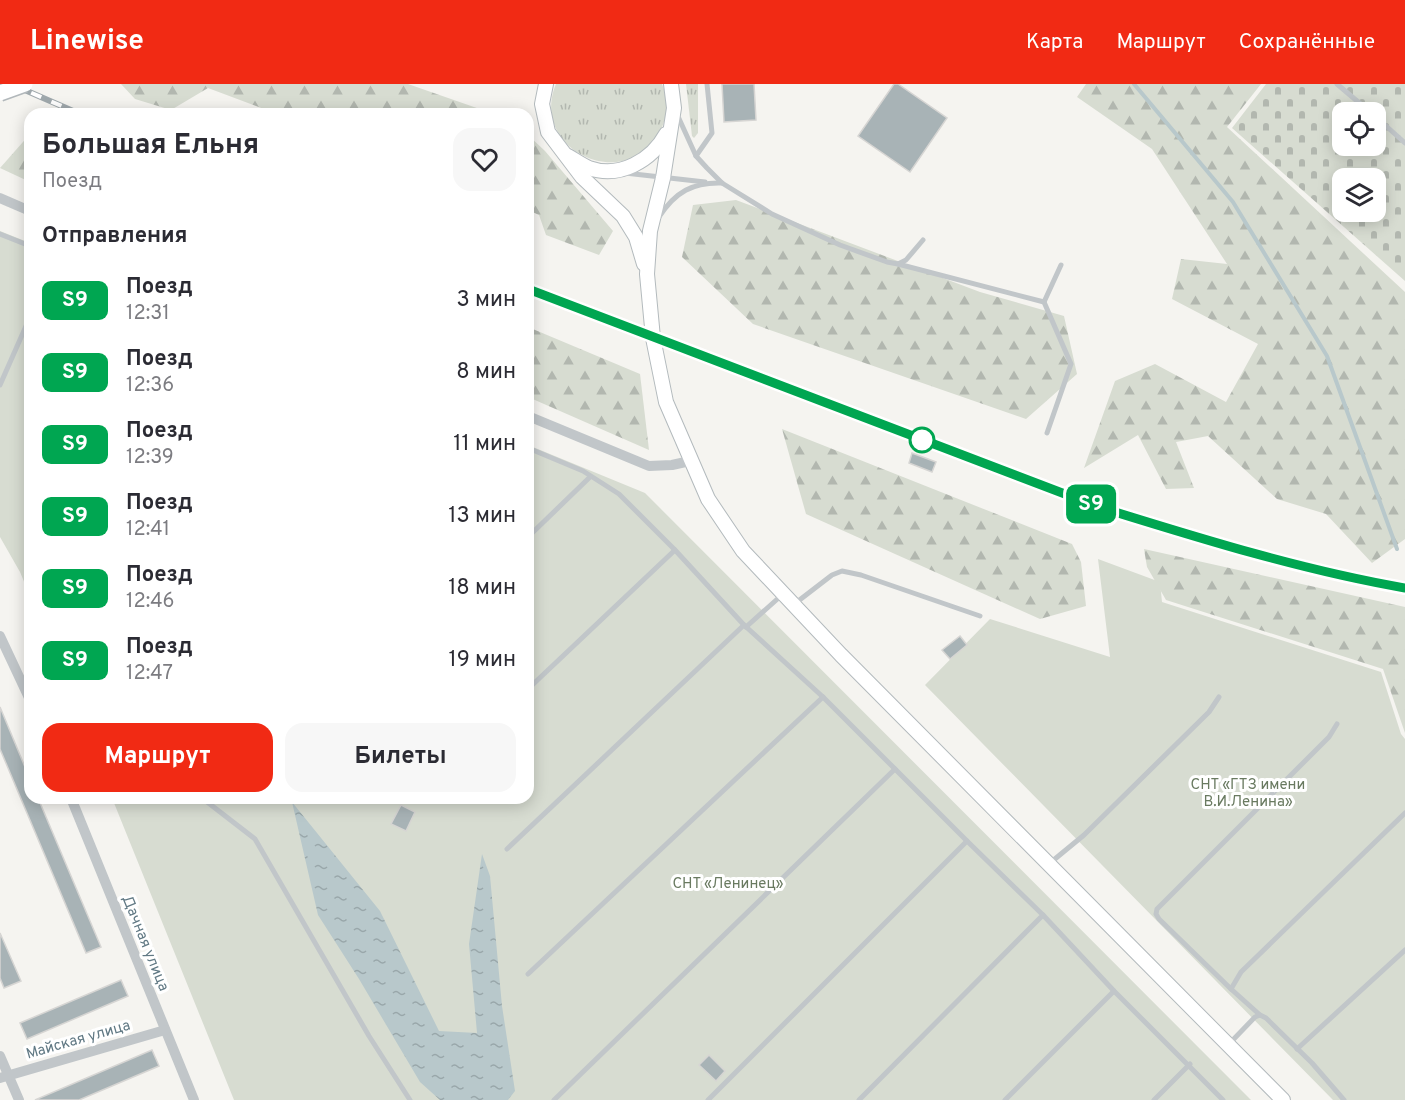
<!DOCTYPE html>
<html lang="ru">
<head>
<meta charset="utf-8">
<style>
  body { margin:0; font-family:Overpass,sans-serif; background:#f7f7f7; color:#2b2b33; height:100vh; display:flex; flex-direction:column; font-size:22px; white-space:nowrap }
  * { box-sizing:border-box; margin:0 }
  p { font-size:20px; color:#7c7c81 }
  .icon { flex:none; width:33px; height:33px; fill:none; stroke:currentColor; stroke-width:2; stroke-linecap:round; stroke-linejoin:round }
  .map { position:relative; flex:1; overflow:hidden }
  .side { position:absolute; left:24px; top:24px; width:510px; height:696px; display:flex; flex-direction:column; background:#fff; border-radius:18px; box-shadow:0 3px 15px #0003 }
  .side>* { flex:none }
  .badge { padding:0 12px; border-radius:9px; font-size:21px; line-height:39px }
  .fabs { position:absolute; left:1332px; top:18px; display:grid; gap:12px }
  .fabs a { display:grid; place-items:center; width:54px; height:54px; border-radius:12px; background:#fff; box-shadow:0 3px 15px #0003; font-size:30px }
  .map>.badge { position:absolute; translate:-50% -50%; box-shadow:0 0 0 3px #fff }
  h2 { padding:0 18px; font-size:22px; line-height:54px }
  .round { display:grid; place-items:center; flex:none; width:63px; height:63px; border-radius:18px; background:#f7f7f7 }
  .head { display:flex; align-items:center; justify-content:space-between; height:102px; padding:0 18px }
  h1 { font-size:28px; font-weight:700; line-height:45px }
  .primary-button { display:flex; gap:12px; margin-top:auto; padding:12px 18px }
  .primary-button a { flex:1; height:69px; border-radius:18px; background:#f12a14; color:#fff; font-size:24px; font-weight:700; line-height:69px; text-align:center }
  .primary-button a+a { background:#f7f7f7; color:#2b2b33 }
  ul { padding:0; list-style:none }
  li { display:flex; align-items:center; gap:18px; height:72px; padding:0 18px }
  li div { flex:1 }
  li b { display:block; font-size:22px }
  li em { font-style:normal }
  li .badge { min-width:66px; font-weight:700; text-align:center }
  header { display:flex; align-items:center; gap:36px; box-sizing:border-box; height:84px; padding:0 30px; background:#f12a14; color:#fff }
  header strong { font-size:28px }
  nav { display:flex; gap:33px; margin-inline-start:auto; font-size:21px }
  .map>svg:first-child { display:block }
  .grass { fill:url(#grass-tufts) }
  .forest { fill:url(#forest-firs) }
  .cemetery { fill:url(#cemetery-stones); fill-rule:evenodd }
  .garden { fill:#d7dcd1 }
  .water { fill:url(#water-ripples) }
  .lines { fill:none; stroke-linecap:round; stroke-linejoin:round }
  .stream { stroke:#b8c8cb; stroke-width:4 }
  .building { fill:#a8b3b6; stroke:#d6d5d3; stroke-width:1.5 }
  .secondary-casing { stroke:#b3babd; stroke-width:16 }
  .lane { stroke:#c1c6c9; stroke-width:5 }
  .street { stroke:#c1c6c9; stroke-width:10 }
  .secondary { stroke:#fff; stroke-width:14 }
  .rail-casing { stroke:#9fa8ac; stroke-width:6 }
  .rail { stroke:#fff; stroke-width:4; stroke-dasharray:11; stroke-linecap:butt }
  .primary-bridge-casing { stroke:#b2b8bb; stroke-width:18; stroke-linecap:butt }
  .primary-bridge { stroke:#fff; stroke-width:15 }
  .line-casing { stroke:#fff; stroke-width:14 }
  .line { stroke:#00a651; stroke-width:9 }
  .stop-dot { fill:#fff; stroke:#00a651; stroke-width:3 }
  .labels { text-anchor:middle; stroke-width:6; stroke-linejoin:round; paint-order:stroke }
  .park-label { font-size:15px; fill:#697a60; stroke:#fff }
  .street-label { font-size:15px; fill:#617984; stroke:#fff }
</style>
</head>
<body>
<header>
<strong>Linewise</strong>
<nav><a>Карта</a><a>Маршрут</a><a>Сохранённые</a></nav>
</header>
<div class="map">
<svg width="1405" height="1016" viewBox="0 0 1405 1016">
  <defs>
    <pattern id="grass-tufts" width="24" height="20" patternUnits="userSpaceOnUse" patternTransform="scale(1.5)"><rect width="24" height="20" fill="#d7dcd1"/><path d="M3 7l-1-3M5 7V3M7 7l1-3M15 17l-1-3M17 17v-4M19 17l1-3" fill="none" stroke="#b2b7af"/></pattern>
    <pattern id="forest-firs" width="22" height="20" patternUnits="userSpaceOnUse" patternTransform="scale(1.5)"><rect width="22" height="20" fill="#d7dcd1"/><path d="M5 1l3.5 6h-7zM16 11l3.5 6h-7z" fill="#b2b7af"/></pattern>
    <pattern id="cemetery-stones" width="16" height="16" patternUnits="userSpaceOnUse" patternTransform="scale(1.5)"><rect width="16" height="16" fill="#d7dcd1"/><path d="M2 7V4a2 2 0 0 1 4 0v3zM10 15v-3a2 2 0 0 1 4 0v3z" fill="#b2b7af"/></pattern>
    <pattern id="water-ripples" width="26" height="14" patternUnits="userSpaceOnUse" patternTransform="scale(1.5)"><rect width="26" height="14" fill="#b8c8cb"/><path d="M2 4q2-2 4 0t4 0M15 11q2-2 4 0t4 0" fill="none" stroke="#99a7aa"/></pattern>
  </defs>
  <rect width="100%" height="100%" fill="#f5f4f0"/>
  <g class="grass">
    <path d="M556,0H662C668,14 668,32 661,45C628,113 528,66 556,0Z"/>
    <path d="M686,0H698V49L694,54L692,52Z"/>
  </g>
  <g class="forest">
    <path d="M121,0H408L494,30H277L208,4L171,26L135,15Z"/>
    <path d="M1086,0H1261L1227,43L1405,208V455L1372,479L1326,430L1277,415L1208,352L1176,358L1194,404L1166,405L1138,351L1084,384L1115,297L1155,280L1226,318L1258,260L1172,215L1181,175L1227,180L1152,65L1077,13Z"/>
    <path d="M30,50V98L0,84Z"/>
    <path d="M528,51L545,67L613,147L599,171L546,151L539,131L528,126Z"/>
    <path d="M736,116L980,208L1064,232L1077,290L1026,335L753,240L682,173L693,121Z"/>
    <path d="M528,243L640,290L649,366L528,313Z"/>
    <path d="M782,345L1072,460L1081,478L1086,522L1040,535L806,430Z"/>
    <path d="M1144,465L1405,523V649L1383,585L1166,516L1147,483Z"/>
  </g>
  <path class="cemetery" d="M1266,0H1405V197L1232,44ZM1342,28H1376V62H1342ZM1342,94H1376V128H1342Z"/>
  <g class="garden">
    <path d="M0,147L30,159V512L20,488L0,453Z"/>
    <path d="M528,361L645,409L1251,1016H234L112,714H528Z"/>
    <path d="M1098,475L1160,498L1162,518L1381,588L1401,650L1405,655V1016H1333L925,601L990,535L1110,573Z"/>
  </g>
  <path class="water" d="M292,718L380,827L439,947L477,949L469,860L482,770L490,792L502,922L515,1007L508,1016H440L420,998L359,895L318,831Z"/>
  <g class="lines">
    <path class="stream" d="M1134,0L1233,118L1327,272L1397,465"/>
  </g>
  <g class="building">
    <path d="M722,0H754L756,36L724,38Z"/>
    <path d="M894,0H898L947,34L910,88L858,52Z"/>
    <path d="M912,369L936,378L932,388L909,379Z"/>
    <path d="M960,552L967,561L950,575L942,566Z"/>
    <path d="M0,623L30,695V714H38L101,863L86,869L0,665Z"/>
    <path d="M401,721L415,728L406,747L391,740Z"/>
    <path d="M0,849L21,897L4,904L0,894Z"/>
    <path d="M121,896L128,912L27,955L20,939Z"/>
    <path d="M152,966L159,982L79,1016H35Z"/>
    <path d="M709,971L725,987L716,997L699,981Z"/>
  </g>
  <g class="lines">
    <g class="secondary-casing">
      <g id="secondary">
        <path d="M546,0L542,20L548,48L582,93L623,132L636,153L644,180"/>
        <path d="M671,0L674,24L663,94L650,147L647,190L653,254L666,318L708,415L743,467L841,571L1283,1016"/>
        <path d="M568,72C575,76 582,81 589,84C620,95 652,76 666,50"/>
      </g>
    </g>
    <g class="lane">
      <path d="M1337,0L1370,28"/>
      <path d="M676,28L696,72L707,84L722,99L772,130L840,161L887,178L898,180L906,176L923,156"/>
      <path d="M1376,33L1405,59"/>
      <path d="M696,72L712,49L707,0"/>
      <path d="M625,89L705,98"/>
      <path d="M659,133C675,108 693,98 722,99"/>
      <path d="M0,150L30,162"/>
      <path d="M898,180L1044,218L1071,280L1047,349"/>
      <path d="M1044,218L1061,181"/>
      <path d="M0,301L30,233"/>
      <path d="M528,364L583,387L619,410L675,466L744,541L823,613L967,757"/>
      <path d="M528,453L590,393"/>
      <path d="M793,521L832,491L842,487L861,491L980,532"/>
      <path d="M746,543L783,510"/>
      <path d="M528,605L675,466"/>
      <path d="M202,714L255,755L369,952L410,1016"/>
      <path d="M507,765L744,541"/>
      <path d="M1050,779L1084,751L1209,628L1219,613"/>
      <path d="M1043,831L1114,907"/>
      <path d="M528,890L823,613"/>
      <path d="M1231,905L1159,835L1156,830L1157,825L1329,653L1337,640"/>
      <path d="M1260,931L1231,905L1241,888L1405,729"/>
      <path d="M1229,960L1255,933L1260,931L1266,934L1312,979L1344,1016"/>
      <path d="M1297,965L1405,866"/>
      <path d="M554,1016L895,685"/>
      <path d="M708,1016L967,757L1043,831L859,1016"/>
      <path d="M1005,1016L1114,907L1223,1016"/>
      <path d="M1154,1016L1190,980"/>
    </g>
    <g class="street">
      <path d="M0,114L30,127"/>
      <path d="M528,332L649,382L672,381L690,377"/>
      <path d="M0,552L30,616"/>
      <path d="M71,714L194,1016"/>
      <path d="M0,972L19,1016"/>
      <path d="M0,994L165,946"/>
    </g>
    <use href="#secondary" class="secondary"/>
    <g class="rail-casing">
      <g id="rail">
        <path d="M11,0L80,30"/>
        <path d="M528,205C657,255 786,304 915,354C1075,414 1236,475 1405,504"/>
      </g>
    </g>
    <use href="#rail" class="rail"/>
    <g class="primary-bridge-casing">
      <path id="primary-bridge" d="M0,9L25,0"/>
    </g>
    <use href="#primary-bridge" class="primary-bridge"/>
  </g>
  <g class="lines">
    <g class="line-casing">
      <path id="line" d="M528,205L1099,423C1199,454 1301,486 1405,504"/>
    </g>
    <use href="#line" class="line"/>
  </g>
  <circle class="stop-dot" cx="922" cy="356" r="12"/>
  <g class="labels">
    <g class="park-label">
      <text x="1248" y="705">СНТ «ГТЗ имени<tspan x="1248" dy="17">В.И.Ленина»</tspan></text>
      <text x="728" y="804">СНТ «Ленинец»</text>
    </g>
    <g class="street-label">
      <text transform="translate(146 859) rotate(68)" y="5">Дачная улица</text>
      <text transform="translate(78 955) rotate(-16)" y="5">Майская улица</text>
    </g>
  </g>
</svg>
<div class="fabs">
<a><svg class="icon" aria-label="locate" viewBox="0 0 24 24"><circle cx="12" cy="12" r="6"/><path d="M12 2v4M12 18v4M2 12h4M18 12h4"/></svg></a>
<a><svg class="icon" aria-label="layers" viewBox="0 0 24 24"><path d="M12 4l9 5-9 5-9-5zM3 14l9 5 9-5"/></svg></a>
</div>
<b class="badge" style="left:1091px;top:420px;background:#00a651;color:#fff">S9</b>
<section class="side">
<div class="head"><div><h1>Большая Ельня</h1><p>Поезд</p></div><a class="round"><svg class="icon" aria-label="heart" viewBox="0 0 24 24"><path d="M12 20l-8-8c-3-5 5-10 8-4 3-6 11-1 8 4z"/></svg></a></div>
<h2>Отправления</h2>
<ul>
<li><span class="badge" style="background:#00a651;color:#fff">S9</span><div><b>Поезд</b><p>12:31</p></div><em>3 мин</em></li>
<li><span class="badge" style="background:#00a651;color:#fff">S9</span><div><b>Поезд</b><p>12:36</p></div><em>8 мин</em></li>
<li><span class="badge" style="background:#00a651;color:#fff">S9</span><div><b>Поезд</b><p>12:39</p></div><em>11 мин</em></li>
<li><span class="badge" style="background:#00a651;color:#fff">S9</span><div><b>Поезд</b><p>12:41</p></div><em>13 мин</em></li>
<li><span class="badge" style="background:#00a651;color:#fff">S9</span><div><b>Поезд</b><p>12:46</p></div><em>18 мин</em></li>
<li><span class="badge" style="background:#00a651;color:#fff">S9</span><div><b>Поезд</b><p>12:47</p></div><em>19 мин</em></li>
</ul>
<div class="primary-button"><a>Маршрут</a><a>Билеты</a></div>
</section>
</div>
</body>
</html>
